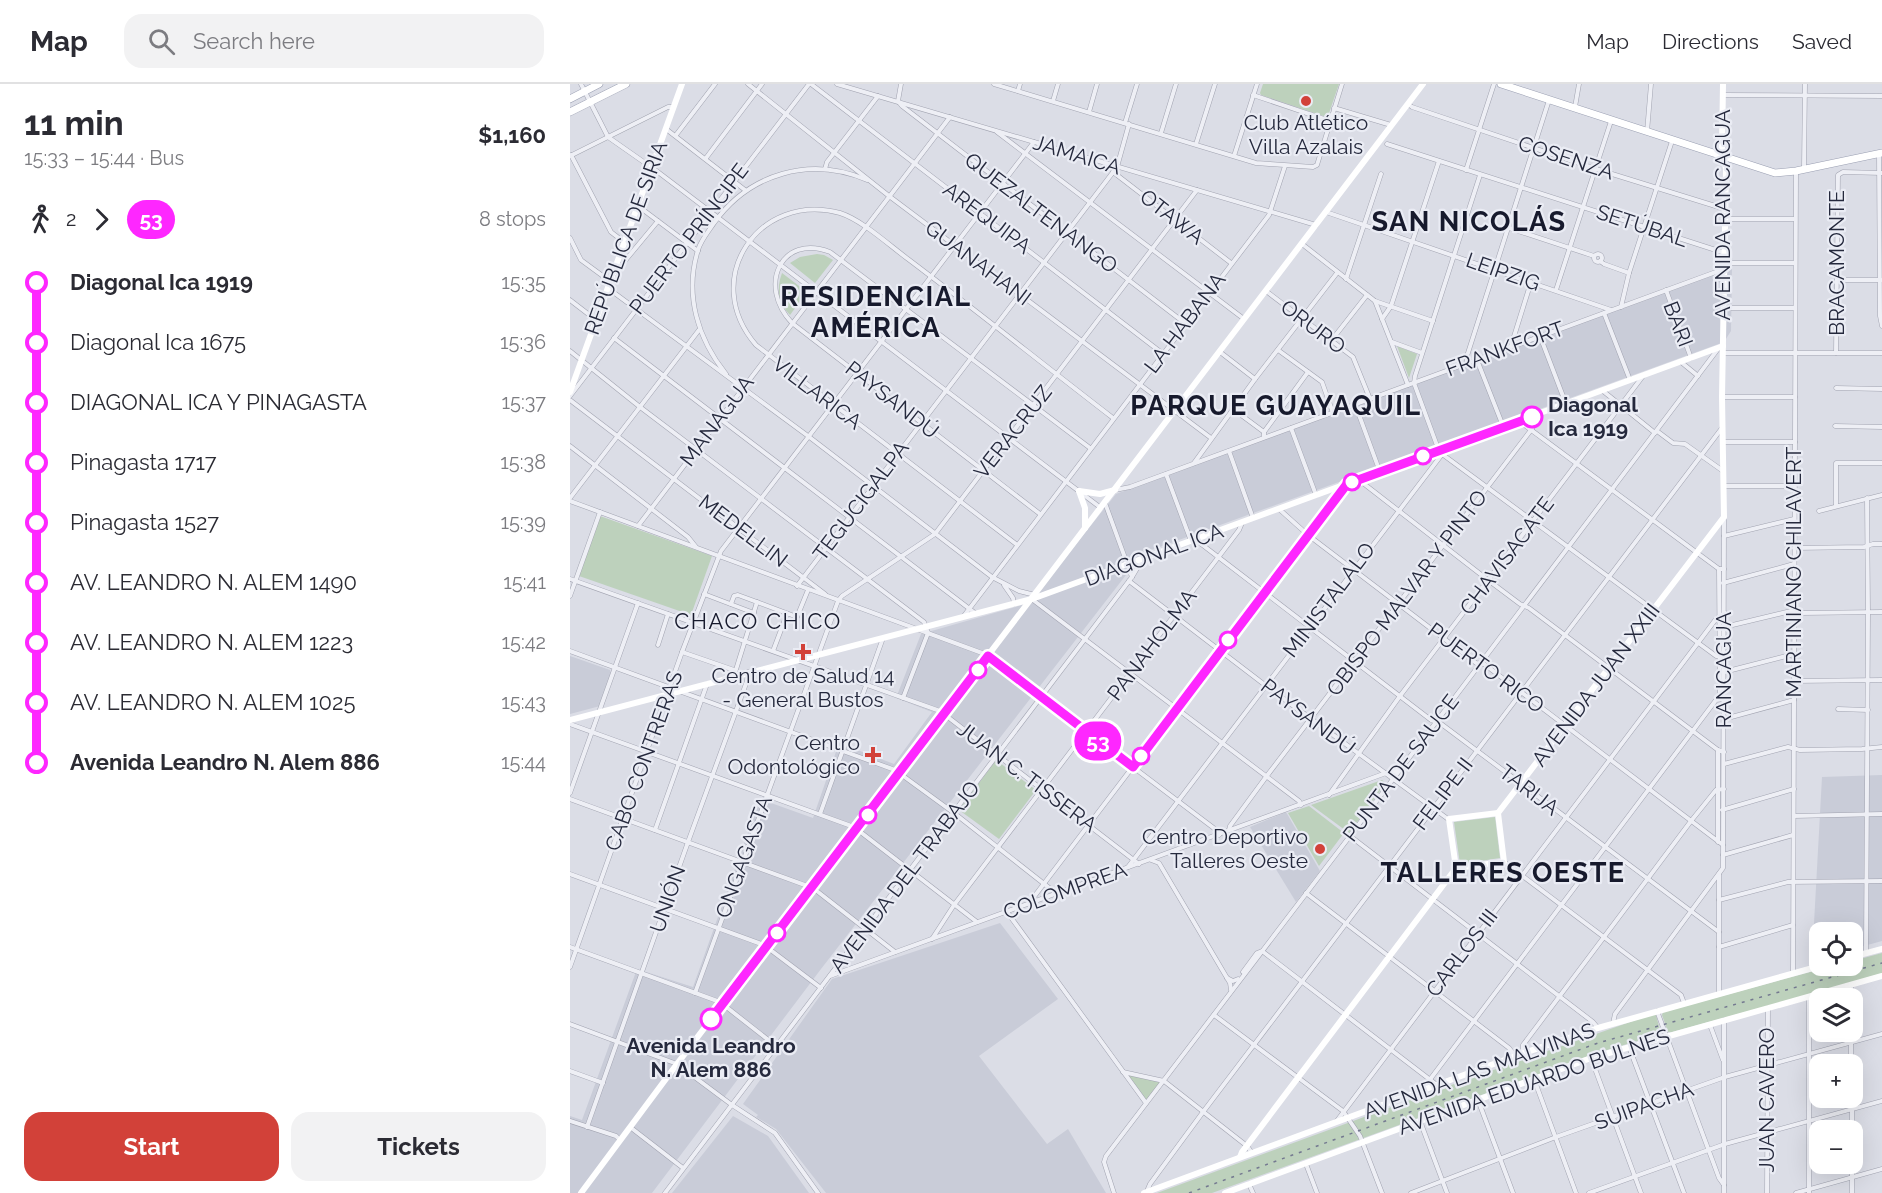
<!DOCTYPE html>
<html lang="en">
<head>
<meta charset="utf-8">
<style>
  body { margin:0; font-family:Raleway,sans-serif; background:#f2f2f3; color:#2b2b33; height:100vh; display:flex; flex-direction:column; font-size:22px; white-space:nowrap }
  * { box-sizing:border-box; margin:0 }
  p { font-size:20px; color:#7c7c81 }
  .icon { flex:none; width:33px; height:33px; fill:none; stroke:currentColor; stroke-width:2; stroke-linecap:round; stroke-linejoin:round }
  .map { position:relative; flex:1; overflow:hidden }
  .panel { display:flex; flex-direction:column; background:#fff; width:570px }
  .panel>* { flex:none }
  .badge { padding:0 12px; border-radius:20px; font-size:21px; line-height:39px }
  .controls { position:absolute; left:1239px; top:838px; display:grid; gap:12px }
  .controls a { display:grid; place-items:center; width:54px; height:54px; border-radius:12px; background:#fff; box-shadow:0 6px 24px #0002; font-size:30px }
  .map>.badge { position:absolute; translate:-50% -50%; box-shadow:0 0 0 3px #fff }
  .legs { display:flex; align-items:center; gap:9px; height:66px; padding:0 24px; font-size:20px }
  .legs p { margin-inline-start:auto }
  .headline { display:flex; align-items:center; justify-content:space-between; height:102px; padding:0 24px }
  h1 { font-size:33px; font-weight:700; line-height:45px }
  .cta { display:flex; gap:12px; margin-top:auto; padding:12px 24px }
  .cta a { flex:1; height:69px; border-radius:18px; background:#d24139; color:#fff; font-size:24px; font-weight:700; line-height:69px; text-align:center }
  .cta a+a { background:#f2f2f3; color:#2b2b33 }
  ul { padding:0 24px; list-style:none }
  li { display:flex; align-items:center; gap:21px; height:60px; font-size:22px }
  li i { display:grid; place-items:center; width:9px; height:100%; margin:0 8px; background:currentColor }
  li i::after { content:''; width:15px; height:15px; margin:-8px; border:4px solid; border-radius:50%; background:#fff }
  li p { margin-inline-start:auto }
  li:first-child i { background:linear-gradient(#0000 50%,currentColor 0) }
  li:last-child i { background:linear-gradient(currentColor 50%,#0000 0) }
  header { display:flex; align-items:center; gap:36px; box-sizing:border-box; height:84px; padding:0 30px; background:#fff; border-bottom:2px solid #e1e1e2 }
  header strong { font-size:28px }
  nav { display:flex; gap:33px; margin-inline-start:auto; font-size:21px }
  .search { width:420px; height:54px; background:#f2f2f3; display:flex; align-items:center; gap:15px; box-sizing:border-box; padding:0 21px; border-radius:18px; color:#7c7c81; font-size:22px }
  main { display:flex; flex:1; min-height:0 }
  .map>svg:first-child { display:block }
  .built { fill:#c9ccd8 }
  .green { fill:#bdd1bc }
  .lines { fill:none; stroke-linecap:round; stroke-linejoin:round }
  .street-casing { stroke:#a1a3b0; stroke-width:5 }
  .primary-casing { stroke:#9a9fb2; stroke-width:8 }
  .street { stroke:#eeeff5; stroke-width:4 }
  .secondary { stroke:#fff; stroke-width:6 }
  .primary { stroke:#fff; stroke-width:7 }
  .rail { stroke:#747990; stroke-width:1.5; stroke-dasharray:3 6; stroke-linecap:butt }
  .line-1-casing { stroke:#fff; stroke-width:14 }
  .line-1 { stroke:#fe27ff; stroke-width:9 }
  .poi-dot { fill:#d24139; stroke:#eaecf4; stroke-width:2 }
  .stop-1-dot { fill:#fff; stroke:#fe27ff; stroke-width:3 }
  .labels { text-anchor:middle; stroke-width:4.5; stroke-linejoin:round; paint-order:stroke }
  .poi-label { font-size:21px; fill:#25293d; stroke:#eaecf4 }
  .street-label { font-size:21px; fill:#25293d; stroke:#eaecf4 }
  .stop-label { font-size:21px; font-weight:bold; fill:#25293d; stroke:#eaecf4; text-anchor:start }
  .neighbourhood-label { font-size:22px; letter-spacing:1.5px; fill:#171a2d; stroke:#eaecf4 }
  .district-label { font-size:27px; font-weight:bold; letter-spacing:1.5px; fill:#171a2d; stroke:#eaecf4 }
</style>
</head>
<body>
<header>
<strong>Map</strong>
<div class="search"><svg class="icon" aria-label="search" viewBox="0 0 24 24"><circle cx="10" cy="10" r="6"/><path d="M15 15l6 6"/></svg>Search here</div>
<nav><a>Map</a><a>Directions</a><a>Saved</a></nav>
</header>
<main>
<section class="panel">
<div class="headline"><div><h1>11 min</h1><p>15:33 – 15:44 · Bus</p></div><b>$1,160</b></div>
<div class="legs"><svg class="icon" aria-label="walk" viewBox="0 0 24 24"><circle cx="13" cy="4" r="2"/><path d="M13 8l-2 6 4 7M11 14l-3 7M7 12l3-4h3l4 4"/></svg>2<svg class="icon" aria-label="forward" viewBox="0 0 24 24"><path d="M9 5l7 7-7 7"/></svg><b class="badge" style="background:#fe27ff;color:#fff">53</b><p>8 stops</p></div>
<ul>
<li><i style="color:#fe27ff"></i><b>Diagonal Ica 1919</b><p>15:35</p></li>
<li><i style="color:#fe27ff"></i><span>Diagonal Ica 1675</span><p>15:36</p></li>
<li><i style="color:#fe27ff"></i><span>DIAGONAL ICA Y PINAGASTA</span><p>15:37</p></li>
<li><i style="color:#fe27ff"></i><span>Pinagasta 1717</span><p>15:38</p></li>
<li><i style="color:#fe27ff"></i><span>Pinagasta 1527</span><p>15:39</p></li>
<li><i style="color:#fe27ff"></i><span>AV. LEANDRO N. ALEM 1490</span><p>15:41</p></li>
<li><i style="color:#fe27ff"></i><span>AV. LEANDRO N. ALEM 1223</span><p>15:42</p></li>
<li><i style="color:#fe27ff"></i><span>AV. LEANDRO N. ALEM 1025</span><p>15:43</p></li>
<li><i style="color:#fe27ff"></i><b>Avenida Leandro N. Alem 886</b><p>15:44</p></li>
</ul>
<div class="cta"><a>Start</a><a>Tickets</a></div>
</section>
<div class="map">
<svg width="1312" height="1109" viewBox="0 0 1312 1109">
  <rect width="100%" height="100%" fill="#dbdde6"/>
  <g class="built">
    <path d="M1162,183L1161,247L1154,258L573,469L251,885L82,1109H0V1032L12,1036L67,885L123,903L190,715L243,734L269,659L324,680L362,628L326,614L351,550L459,519L546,410Z"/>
    <path d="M0,572L40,586L41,589L30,622L0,630Z"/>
    <path d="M1312,691V857L1283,865L1282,849H1250L1249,874L1242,876L1252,693Z"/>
    <path d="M716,728L750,787L726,818L680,743Z"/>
    <path d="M430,839L488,915L409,972L477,1060L498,1045L536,1109H256L206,1045L186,1033L188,1031L173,1020L262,895Z"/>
    <path d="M163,1032L198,1052L239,1109H102Z"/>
  </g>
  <g class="green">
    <path d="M693,0H769L758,32L756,33L691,11L690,9Z"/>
    <path d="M247,170L254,171L263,176L245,199L220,179L230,173Z"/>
    <path d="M212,189L237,208L220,231C208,219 206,205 212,189Z"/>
    <path d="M827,262L847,270L839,294Z"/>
    <path d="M30,432L142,472L121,531L9,492Z"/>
    <path d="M426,676L466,706L429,755L389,726Z"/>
    <path d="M812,696L816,699L779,749L741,721Z"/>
    <path d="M739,722L774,749L749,782L718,729Z"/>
    <path d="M925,733L930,774L890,780L884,738Z"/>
    <path d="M1312,869V891L1102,948H1098L1092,931L1093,928L1262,882H1282L1283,877Z"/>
    <path d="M1083,930L1086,931L1090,946L1087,951L1024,970L642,1109H587L895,996Z"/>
    <path d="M553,988L594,997L576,1019Z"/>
  </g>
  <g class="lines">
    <g class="street-casing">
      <g id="street">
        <path d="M11,0L38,53L88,88L531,424"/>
        <path d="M178,0L319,112L641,354"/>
        <path d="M241,0L592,269"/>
        <path d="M267,0L746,141"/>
        <path d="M331,0L328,17L332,22L616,240"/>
        <path d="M424,0L686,79L743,83L747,81L772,0"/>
        <path d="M448,7L450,0"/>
        <path d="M683,11L760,37"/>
        <path d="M1153,11L1312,12"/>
        <path d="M483,17L488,0"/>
        <path d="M838,20L842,23L1026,85L1155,125"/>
        <path d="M1005,23L1009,0"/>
        <path d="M764,24L821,41"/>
        <path d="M519,28L527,0"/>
        <path d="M555,39L567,0"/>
        <path d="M96,45L175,106"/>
        <path d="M427,48L674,235"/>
        <path d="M1077,48L1081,0"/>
        <path d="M591,49L606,0"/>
        <path d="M106,51L145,0"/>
        <path d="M626,60L645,0"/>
        <path d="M817,60L1155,169"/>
        <path d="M1309,70L1310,232L1312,242"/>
        <path d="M1,71L41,148L54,158"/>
        <path d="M0,72L98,23H103"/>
        <path d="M664,72L687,0"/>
        <path d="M136,74L192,0"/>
        <path d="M1234,84L1235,0"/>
        <path d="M255,85L257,78L308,12"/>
        <path d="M896,86L924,0"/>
        <path d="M543,88L661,179"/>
        <path d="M910,91L845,292L844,299L869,367L872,370L1146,572L1154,573"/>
        <path d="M68,122L128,167"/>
        <path d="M756,128L1041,226"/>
        <path d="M1156,135H1225"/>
        <path d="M939,144L1024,172"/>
        <path d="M0,154L11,176L41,198"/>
        <path d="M732,160L805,217L863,237"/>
        <circle cx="1028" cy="174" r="4"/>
        <path d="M1030,177L1034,180L1059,189"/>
        <path d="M1155,179H1225"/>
        <path d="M44,190L88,137"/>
        <path d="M776,195L811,90"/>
        <path d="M1267,196H1311"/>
        <path d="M39,205L238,352L422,493L449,507L465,511"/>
        <path d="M986,206L1041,37"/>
        <path d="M1096,206L1121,274"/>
        <path d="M696,207L783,273L800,315"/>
        <path d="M0,216L26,236"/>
        <path d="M805,217L838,301"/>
        <path d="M1051,223L1059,189L1102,57"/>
        <path d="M1154,224H1225"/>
        <path d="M1034,229L1060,296"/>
        <path d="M812,235L821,222L869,77"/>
        <path d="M970,252L996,320"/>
        <path d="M44,254L405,529"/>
        <path d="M761,257L797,211"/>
        <path d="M822,258L852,269"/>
        <path d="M941,262L961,198"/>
        <path d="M708,266L752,298L763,329"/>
        <path d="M0,267L70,323L354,538L358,549L333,614"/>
        <path d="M650,268L685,295"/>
        <path d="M1153,269H1312"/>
        <path d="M1266,269L1268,91L1273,88L1312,89"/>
        <path d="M907,276L933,342"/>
        <path d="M1111,278L1128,292"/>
        <path d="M897,279V272L979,16"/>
        <path d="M156,290C128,255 114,211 128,166C131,156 138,148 144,139C180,89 240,72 297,96"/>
        <path d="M1266,304L1312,305"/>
        <path d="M1033,307L1085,349"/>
        <path d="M0,312L239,0"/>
        <path d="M1152,313H1225"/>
        <path d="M0,316L255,510"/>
        <path d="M785,320L810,388"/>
        <path d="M663,325L694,348"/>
        <path d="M949,337L1149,485H1154"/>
        <path d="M1265,342L1312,343"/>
        <path d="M721,344L746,411"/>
        <path d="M1087,347L1103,359L1115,360L1153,387"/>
        <path d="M694,353V348L738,288"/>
        <path d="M1153,358H1225"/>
        <path d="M0,362L118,453L126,463"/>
        <path d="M659,367L683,434"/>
        <path d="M624,379L685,295L767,189"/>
        <path d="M596,390L621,457"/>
        <path d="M789,396L918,496L950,520L959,524L1148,666L1154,668"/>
        <path d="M1154,402H1224"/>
        <path d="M545,406L560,403L1154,185"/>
        <path d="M0,414L129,246"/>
        <path d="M0,417L412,569L645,745L649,751"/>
        <path d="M535,419L562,493"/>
        <path d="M1266,422V379H1312"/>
        <path d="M709,425L738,451L906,579L914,580L1153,761"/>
        <path d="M1249,427L1312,411"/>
        <path d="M470,430L222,239C187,202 211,149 260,168L520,364"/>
        <path d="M68,442L380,33"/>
        <path d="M1154,452L1224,435"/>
        <path d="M626,456L861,636L870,639L1149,848"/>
        <path d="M446,460L186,261C129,195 189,107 270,129C292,136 319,161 338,175C407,227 474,281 543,334"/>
        <path d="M1224,464L1294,463L1303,460H1312"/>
        <path d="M1149,485L1150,615"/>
        <path d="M0,495L370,627L569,780"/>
        <path d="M559,497L695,601L878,735"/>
        <path d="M1153,499L1224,480"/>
        <path d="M434,501L443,514L444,520"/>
        <path d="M227,502L547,83L559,40"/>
        <path d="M134,510L184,529"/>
        <path d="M0,512L30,428"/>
        <path d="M463,516L729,717L731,721"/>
        <path d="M161,520L164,512L168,511L227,533L238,506"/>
        <path d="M393,533L699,131L715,82"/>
        <path d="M1150,544L1221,527L1232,529L1312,528"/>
        <path d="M88,561L98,530"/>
        <path d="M0,567L325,686L384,729L487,810"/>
        <path d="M203,567L217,530"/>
        <path d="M112,568L164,586"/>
        <path d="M1154,588L1224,570"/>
        <path d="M164,592L187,518"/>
        <path d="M1224,597L1312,596"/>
        <path d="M1268,625L1298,626"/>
        <path d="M1154,635L1224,616"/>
        <path d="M0,640L284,743L407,838"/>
        <path d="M1148,666V758"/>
        <path d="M1154,680L1218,663L1230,666L1292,665L1312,663"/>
        <path d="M0,709L68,519"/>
        <path d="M759,711L830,612L1073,292"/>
        <path d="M0,715L243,804L325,868"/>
        <path d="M1152,726L1224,705"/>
        <path d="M250,730L313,554"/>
        <path d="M1224,732L1312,730"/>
        <path d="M85,746L137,600"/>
        <path d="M659,746L660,742L696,693L961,346L971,329"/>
        <path d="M780,752L1023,938L1028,944"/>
        <path d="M1153,771L1223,751"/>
        <path d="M581,776L589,779L660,899L661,906"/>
        <path d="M934,778L1111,911L1114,919"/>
        <path d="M558,783L873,369"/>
        <path d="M0,790L194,861L251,904"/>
        <path d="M736,809L939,964L945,972"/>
        <path d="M1149,816L1218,798L1312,797"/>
        <path d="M460,818L777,401"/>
        <path d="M437,828L576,1019"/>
        <path d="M362,855L384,821L669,446L672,439"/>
        <path d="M0,863L150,918L206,962"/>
        <path d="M1149,863L1223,841"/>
        <path d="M1296,869L1298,529L1297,414"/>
        <path d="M0,883L112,568L151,467L464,58"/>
        <path d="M673,888L687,869L692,867L867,1001"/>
        <path d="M1223,889L1226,88"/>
        <path d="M260,892L816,689L830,686"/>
        <path d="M657,894L663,897L668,895"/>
        <path d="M1281,901V915"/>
        <path d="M125,909L268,517L272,512L365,450L627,106"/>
        <path d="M1149,909V790"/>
        <path d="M1087,927L1149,1094L1154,1101"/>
        <path d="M644,931L773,1027L790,1052L812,1109"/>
        <path d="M1154,936V1109"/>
        <path d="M1043,939L1045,930L1153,784L1154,436"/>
        <path d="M0,940L107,980L162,1021L205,1049L248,1109"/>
        <path d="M1140,941L1153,976"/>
        <path d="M1281,948V981"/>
        <path d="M1059,963L1114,1109"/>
        <path d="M953,970V961L1121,737L1146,706L1154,705"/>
        <path d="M1021,974L1071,1109"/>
        <path d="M0,987L33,999"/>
        <path d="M553,988L594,997L677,1062L682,1069"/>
        <path d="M964,995L1006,1109"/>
        <path d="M852,1006L1146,616L1154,615"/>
        <path d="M1282,1014V1047"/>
        <path d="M908,1016L943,1109"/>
        <path d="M0,1037L46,1052L50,1056"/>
        <path d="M850,1037L877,1109"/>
        <path d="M766,1038L1146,535L1155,529"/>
        <path d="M17,1043L118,758L177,597L178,588"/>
        <path d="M60,1043L113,1084"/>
        <path d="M736,1080L747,1109"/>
        <path d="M679,1100L683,1109"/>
        <path d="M577,1107L580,1100L633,1028L1152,344"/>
        <path d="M95,1109L562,493L572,476"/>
        <path d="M544,1109L534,1078L536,1072L780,752L1148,265"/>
        <path d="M841,1109L986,1053L1155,993L1312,950"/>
        <path d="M1019,1109L1155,1060L1312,1017"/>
        <path d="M1197,1109L1198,924"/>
        <path d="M1226,1109L1312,1085"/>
        <path d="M1239,1109V913"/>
        <path d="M1282,1109V1080"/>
      </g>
    </g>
    <g class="primary-casing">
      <g id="primary">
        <path d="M931,0L1205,89L1226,87L1312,69"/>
        <path d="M0,15L29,0"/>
        <path d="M0,28L56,0"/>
      </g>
    </g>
    <use href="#street" class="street"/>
    <g class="secondary">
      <path d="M0,308L112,0"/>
      <path d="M509,407L515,424V444"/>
      <path d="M509,407L530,410L545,406"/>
      <path d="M0,636L462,515L1153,262"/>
      <path d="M886,784L879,735L928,729L1154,433L1152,313L1156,85L1152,65L1153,0"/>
      <path d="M1282,873L1312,865"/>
      <path d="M670,1073L672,1068L886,784L934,778L928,729"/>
      <path d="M11,1109L107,980L853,0"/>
      <path d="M574,1109L948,971L1028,944L1250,882"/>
      <path d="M655,1109L1021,974L1312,892"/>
    </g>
    <use href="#primary" class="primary"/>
    <path class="rail" d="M619,1109L1028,959L1312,879"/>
  </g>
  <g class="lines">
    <g class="line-1-casing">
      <path id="line-1" d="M141,935L418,572L563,683L777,400L962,333"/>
    </g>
    <use href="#line-1" class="line-1"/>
  </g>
  <g class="poi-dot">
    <circle cx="736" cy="17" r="6"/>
    <path d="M230 559h6v6h6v6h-6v6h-6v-6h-6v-6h6z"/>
    <path d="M300 662h6v6h6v6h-6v6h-6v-6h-6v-6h6z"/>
    <circle cx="750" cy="765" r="6"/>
  </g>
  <g class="stop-1-dot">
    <circle cx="962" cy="333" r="10"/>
    <circle cx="853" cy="372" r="8"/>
    <circle cx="782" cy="398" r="8"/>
    <circle cx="658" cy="556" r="8"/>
    <circle cx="408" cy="586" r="8"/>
    <circle cx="571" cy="672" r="8"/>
    <circle cx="298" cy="731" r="8"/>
    <circle cx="207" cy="849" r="8"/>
    <circle cx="141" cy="935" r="10"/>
  </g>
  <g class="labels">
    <g class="poi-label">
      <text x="736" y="46">Club Atlético<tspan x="736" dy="24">Villa Azalais</tspan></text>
      <text x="233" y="599">Centro de Salud 14<tspan x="233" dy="24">- General Bustos</tspan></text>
      <text x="290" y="666" text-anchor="end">Centro<tspan x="290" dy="24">Odontológico</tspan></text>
      <text x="738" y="760" text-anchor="end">Centro Deportivo<tspan x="738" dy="24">Talleres Oeste</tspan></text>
    </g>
    <g class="street-label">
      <text transform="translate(507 71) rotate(17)" y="7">JAMAICA</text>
      <text transform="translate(996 74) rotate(18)" y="7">COSENZA</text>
      <text transform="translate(471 129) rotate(37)" y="7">QUEZALTENANGO</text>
      <text transform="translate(1153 131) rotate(-90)" y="7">AVENIDA RANCAGUA</text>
      <text transform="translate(602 133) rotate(38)" y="7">OTAWA</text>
      <text transform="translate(417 134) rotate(37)" y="7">AREQUIPA</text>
      <text transform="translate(1072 142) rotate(18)" y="7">SETÚBAL</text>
      <text transform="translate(56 154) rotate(-70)" y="7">REPÚBLICA DE SIRIA</text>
      <text transform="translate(119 155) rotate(-53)" y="7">PUERTO PRÍNCIPE</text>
      <text transform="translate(408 179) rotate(37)" y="7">GUANAHANI</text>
      <text transform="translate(1267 179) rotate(-90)" y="7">BRACAMONTE</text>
      <text transform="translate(933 188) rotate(19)" y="7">LEIPZIG</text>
      <text transform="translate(615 239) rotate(-53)" y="7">LA HABANA</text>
      <text transform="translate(1108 240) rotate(69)" y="7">BARI</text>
      <text transform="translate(743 243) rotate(37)" y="7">ORURO</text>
      <text transform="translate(935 265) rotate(-20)" y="7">FRANKFORT</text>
      <text transform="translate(247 309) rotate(37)" y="7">VILLARICA</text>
      <text transform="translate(322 316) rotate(38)" y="7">PAYSANDÚ</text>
      <text transform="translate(147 337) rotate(-53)" y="7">MANAGUA</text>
      <text transform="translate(443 348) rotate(-52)" y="7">VERACRUZ</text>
      <text transform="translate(291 417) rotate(-53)" y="7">TEGUCIGALPA</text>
      <text transform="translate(173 447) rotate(37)" y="7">MEDELLIN</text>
      <text transform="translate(584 471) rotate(-20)" y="7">DIAGONAL ICA</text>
      <text transform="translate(937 472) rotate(-53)" y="7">CHAVISACATE</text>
      <text transform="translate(1224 488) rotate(-90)" y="7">MARTINIANO CHILAVERT</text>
      <text transform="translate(837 509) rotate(-53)" y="7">OBISPO MALVAR Y PINTO</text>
      <text transform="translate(759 516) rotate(-53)" y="7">MINISTALALO</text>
      <text transform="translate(582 561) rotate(-53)" y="7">PANAHOLMA</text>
      <text transform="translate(916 584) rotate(36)" y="7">PUERTO RICO</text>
      <text transform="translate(1154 586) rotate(-90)" y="7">RANCAGUA</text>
      <text transform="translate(1026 601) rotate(-53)" y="7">AVENIDA JUAN XXIII</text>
      <text transform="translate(738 633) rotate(37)" y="7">PAYSANDÚ</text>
      <text transform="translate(74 677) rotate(-70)" y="7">CABO CONTRERAS</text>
      <text transform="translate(831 684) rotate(-53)" y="7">PUNTA DE SAUCE</text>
      <text transform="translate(457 693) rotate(37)" y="7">JUAN C. TISSERA</text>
      <text transform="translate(959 706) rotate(37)" y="7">TARIJA</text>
      <text transform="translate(873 710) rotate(-53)" y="7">FELIPE II</text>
      <text transform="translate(174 773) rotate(-70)" y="7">ONGAGASTA</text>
      <text transform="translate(335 793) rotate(-53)" y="7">AVENIDA DEL TRABAJO</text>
      <text transform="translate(495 807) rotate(-20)" y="7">COLOMPREA</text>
      <text transform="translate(98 815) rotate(-71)" y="7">UNIÓN</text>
      <text transform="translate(892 869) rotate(-53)" y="7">CARLOS III</text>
      <text transform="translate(909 987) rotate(-20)" y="7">AVENIDA LAS MALVINAS</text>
      <text transform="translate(964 998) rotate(-19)" y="7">AVENIDA EDUARDO BULNES</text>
      <text transform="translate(1197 1016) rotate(-90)" y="7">JUAN CAVERO</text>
      <text transform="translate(1074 1022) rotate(-20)" y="7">SUIPACHA</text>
    </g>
    <g class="stop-label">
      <text x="978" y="328">Diagonal<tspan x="978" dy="24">Ica 1919</tspan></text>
      <text x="141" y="969" text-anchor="middle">Avenida Leandro<tspan x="141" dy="24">N. Alem 886</tspan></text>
    </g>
    <g class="neighbourhood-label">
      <text x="188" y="545">CHACO CHICO</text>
    </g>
    <g class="district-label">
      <text x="899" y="147">SAN NICOLÁS</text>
      <text x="306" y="222">RESIDENCIAL<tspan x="306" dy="31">AMÉRICA</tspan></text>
      <text x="706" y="331">PARQUE GUAYAQUIL</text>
      <text x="933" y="798">TALLERES OESTE</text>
    </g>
  </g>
</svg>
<div class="controls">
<a><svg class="icon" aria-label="locate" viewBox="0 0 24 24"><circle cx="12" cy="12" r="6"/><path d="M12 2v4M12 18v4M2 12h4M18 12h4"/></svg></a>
<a><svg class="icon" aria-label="layers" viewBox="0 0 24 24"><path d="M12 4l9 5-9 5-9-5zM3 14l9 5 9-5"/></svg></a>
<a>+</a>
<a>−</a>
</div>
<b class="badge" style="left:528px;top:657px;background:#fe27ff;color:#fff">53</b>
</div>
</main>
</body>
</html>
